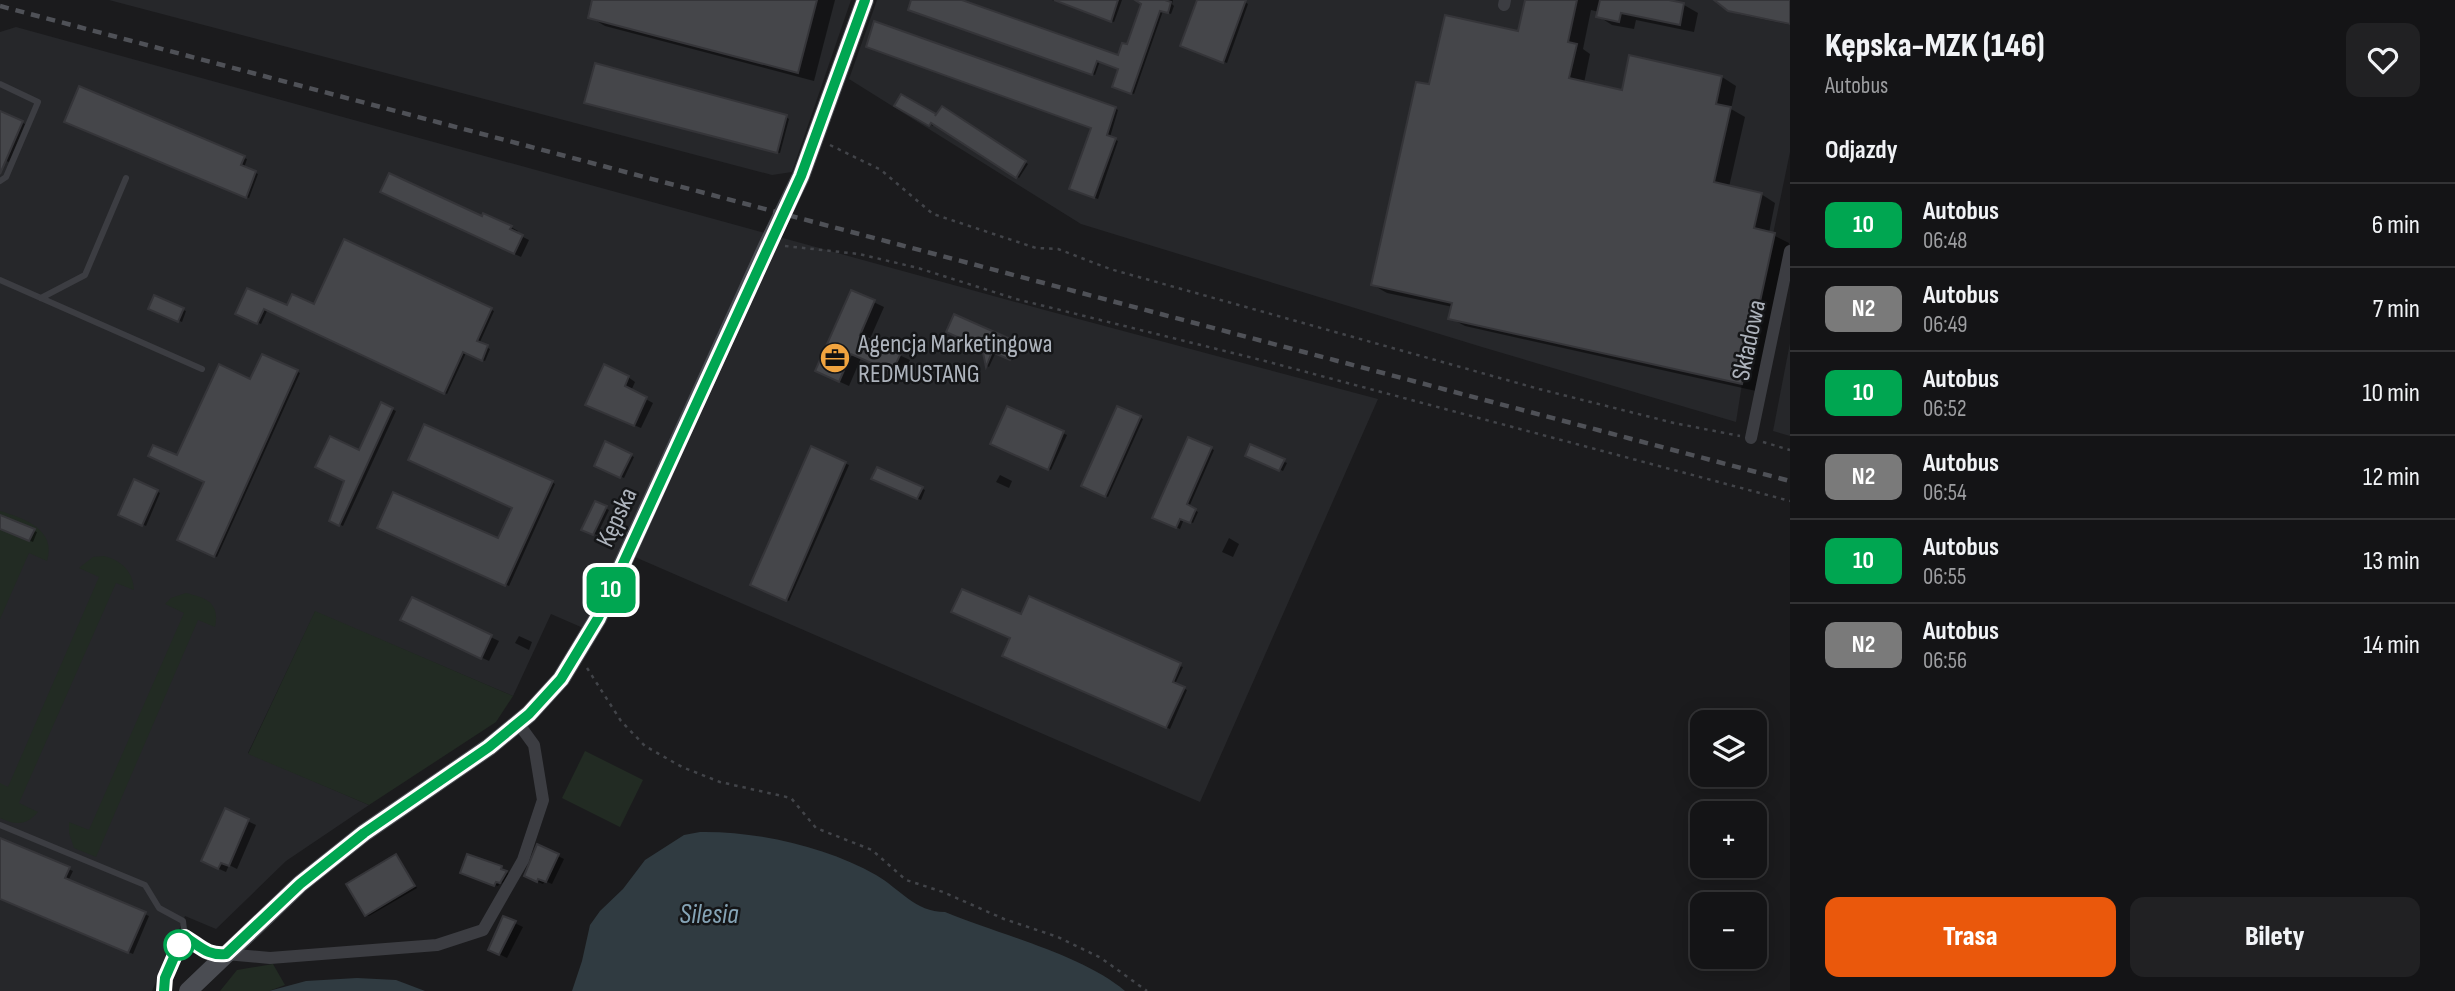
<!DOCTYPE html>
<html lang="pl">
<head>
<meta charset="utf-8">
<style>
  body { margin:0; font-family:"Sofia Sans Condensed",sans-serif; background:#212123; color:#f1f3f6; height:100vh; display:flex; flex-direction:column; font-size:26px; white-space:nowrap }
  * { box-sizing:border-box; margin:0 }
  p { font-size:23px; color:#9d9ea1 }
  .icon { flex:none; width:38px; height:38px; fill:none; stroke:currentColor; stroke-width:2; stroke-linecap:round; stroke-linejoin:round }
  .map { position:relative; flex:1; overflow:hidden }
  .drawer { display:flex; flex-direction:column; background:#141416; width:665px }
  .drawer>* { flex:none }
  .badge { padding:0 14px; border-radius:10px; font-size:24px; line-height:46px }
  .buttons { position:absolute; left:1690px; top:710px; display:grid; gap:14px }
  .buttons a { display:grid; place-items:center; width:77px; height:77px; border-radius:14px; background:#141416; box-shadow:0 4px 18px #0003,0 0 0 2px #333335; font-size:35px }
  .map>.badge { position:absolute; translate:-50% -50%; box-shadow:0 0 0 4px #fff }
  h2 { padding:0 35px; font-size:26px; line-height:63px }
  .round { display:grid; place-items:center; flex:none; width:74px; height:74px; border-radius:14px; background:#212123 }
  .overview { display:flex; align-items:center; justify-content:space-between; height:119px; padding:0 35px }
  h1 { font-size:33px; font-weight:800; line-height:52px }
  .action { display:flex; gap:14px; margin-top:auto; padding:14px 35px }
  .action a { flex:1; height:80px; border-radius:14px; background:#ea580c; color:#fff; font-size:28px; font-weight:800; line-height:80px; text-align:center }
  .action a+a { background:#212123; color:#f1f3f6 }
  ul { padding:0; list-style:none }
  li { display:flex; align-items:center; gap:21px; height:84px; padding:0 35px; border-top:2px solid #333335 }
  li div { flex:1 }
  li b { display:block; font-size:26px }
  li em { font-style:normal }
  li .badge { min-width:77px; font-weight:700; text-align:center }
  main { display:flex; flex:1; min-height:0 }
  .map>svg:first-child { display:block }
  .built { fill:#26272a }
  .green { fill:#222b23 }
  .water { fill:#303b41 }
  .shadow { fill:#0007 }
  .building { fill:#45464a; stroke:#353539; stroke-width:2 }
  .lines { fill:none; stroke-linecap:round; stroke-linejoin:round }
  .path { stroke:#424449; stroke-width:2.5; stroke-dasharray:3.5 5; stroke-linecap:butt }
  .lane { stroke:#3c3d42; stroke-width:6 }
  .street { stroke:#3c3d42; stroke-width:12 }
  .secondary { stroke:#4a4c52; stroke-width:18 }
  .rail { stroke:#4f5157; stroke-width:4.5; stroke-dasharray:9 7; stroke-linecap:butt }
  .line-casing { stroke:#fff; stroke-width:16 }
  .line { stroke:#00a651; stroke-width:10 }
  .stop-dot { fill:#fff; stroke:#00a651; stroke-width:3.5 }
  .labels { text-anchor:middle; stroke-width:5; stroke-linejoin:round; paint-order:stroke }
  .street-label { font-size:26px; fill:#adb3bc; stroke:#151618 }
  .poi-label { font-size:26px; fill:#adb3bc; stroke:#151618; text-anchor:start }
  .water-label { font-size:28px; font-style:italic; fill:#85a4b6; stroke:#151618 }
</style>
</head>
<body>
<main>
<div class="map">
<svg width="1790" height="991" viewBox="0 0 1790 991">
  <rect width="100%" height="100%" fill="#1b1b1d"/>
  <g class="built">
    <path d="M109,0H851L792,172L772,175Z"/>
    <path d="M877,0H1790V152L1742,384L1736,422L1482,347L1081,224L849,79Z"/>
    <path d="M16,27L1041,309L1378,399L1200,802L628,554L590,631L551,614L513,696L315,612L248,753L369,805L286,861L216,929L185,916L152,991H0V32Z"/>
    <path d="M1790,343V436L1773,431Z"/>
  </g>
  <g class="green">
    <path d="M0,511C24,518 57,530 47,561L29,553L0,619Z"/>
    <path d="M104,556C122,561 133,571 134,590L116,583L19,803L38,812C26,826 15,825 0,818V783L8,787L99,577L79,568L93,557Z"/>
    <path d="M186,593C207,598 220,603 215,627L198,620L96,857L74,848L69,833V822L89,830L184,613L165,604L171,598Z"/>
    <path d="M315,611L513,696L496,722L369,805L248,754Z"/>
    <path d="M585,751L643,780L620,827L562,798Z"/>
    <path d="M273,964L285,985L269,991H220L237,970Z"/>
  </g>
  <g class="water">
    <path d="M700,832C757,831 827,847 876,875C900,889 915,912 945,912C998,934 1083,955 1125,991H572L582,961L590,925L600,911L623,889L645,860L684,835Z"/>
    <path d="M357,978L396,980L425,991H269L306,981Z"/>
  </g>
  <g class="shadow">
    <path d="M594,0H835L814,81L605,26L590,17Z"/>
    <path d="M913,0H956L1119,58L1128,47L1143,3L1139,0H1173L1172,4L1174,6L1171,14L1163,11L1134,94L1117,88L1120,69L1100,61L1095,75L913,11Z"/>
    <path d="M1052,0H1122L1114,22Z"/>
    <path d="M1199,0H1242L1248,4L1227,63L1185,47Z"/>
    <path d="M1527,0H1661L1684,5L1698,13L1694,32L1636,20L1634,29L1612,25L1598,16L1599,12L1591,10L1583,49L1590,54L1584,83L1623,92L1631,57L1722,77L1736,86L1731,109L1745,117L1729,187L1761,194L1775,203L1769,233L1789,243L1756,391L1465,326L1450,318L1453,307L1387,293L1373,285L1430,86L1520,33Z"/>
    <path d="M1722,0H1790V25L1738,14L1729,9Z"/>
    <path d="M902,96L937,116L942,108L1028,164L1019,178L935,123L933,126L897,105Z"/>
    <path d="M589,104L786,117L789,119L780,153Z"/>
    <path d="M1115,108L1118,110L1110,137L1118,141L1098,199L1074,190L1093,128Z"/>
    <path d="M0,113L25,124L9,162L0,159Z"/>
    <path d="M69,123L244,158L247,159L244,168L258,174L249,198Z"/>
    <path d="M389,195L483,218L511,227L518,231L517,234L529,240L521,257Z"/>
    <path d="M345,242L494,311L479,344L490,349L485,361L466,353L447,394L268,309L261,324L240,315L248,290L287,307L315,306Z"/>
    <path d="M852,292L884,307L869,341L910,360L902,376L861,358L849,386L827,376Z"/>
    <path d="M150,308L183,310L186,311L182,322Z"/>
    <path d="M954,316L1019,345L1013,360L996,352L989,367L987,366L984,347Z"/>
    <path d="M263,356L300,373L217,557L180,540L206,482L178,458L251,381Z"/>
    <path d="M628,377L635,382L631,391L653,403L641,428L595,409Z"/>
    <path d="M381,404L396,411L343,526L334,522L359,452Z"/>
    <path d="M1118,408L1143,419L1108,497L1084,485Z"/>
    <path d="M1008,409L1067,435L1051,470L995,445Z"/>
    <path d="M1189,439L1214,450L1189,507L1198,512L1193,523L1184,519L1180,529L1154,517Z"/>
    <path d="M606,444L634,457L624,478L596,465Z"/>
    <path d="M1251,446L1287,463L1283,471L1247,455Z"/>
    <path d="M812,449L849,465L789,601L752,584Z"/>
    <path d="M878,469L925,490L921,500L876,480Z"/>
    <path d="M1000,475L1012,481L1009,488L996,482Z"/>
    <path d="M135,481L160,493L146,526L120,514Z"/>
    <path d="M552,482L555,484L509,586L379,527L499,540Z"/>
    <path d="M596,503L609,510L597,535L583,529Z"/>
    <path d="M0,528L34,531L37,532L33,542Z"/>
    <path d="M1229,538L1239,544L1233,557L1222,552Z"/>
    <path d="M413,600L499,641L489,661L410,624Z"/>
    <path d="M1022,617L1183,667L1175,684L1187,690L1170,729L1007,657L1012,638Z"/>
    <path d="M519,636L532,642L529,650L515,643Z"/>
    <path d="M226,811L256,825L237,869L229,865L226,872L210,865Z"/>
    <path d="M0,840L73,871L68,881L149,916L133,954L0,898Z"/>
    <path d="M396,856L417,888L369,916L366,915Z"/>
    <path d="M558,856L564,859L552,884L545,881L543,884L532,879Z"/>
    <path d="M501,868L509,874L503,883L500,882L498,886L465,874Z"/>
    <path d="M504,918L523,927L507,958L497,953Z"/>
  </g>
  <g class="building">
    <path d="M592,0H817L798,73L588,18Z"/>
    <path d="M911,0H962L1118,55L1122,43L1127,44L1141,4L1135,0H1165L1171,2L1168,13L1160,11L1131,94L1112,87L1118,69L1097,61L1092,75L908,10Z"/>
    <path d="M1054,0H1118L1111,22Z"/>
    <path d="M1197,0H1246L1223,63L1180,46Z"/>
    <path d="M1525,0H1577L1568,42L1577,44L1569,78L1622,90L1629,55L1722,76L1716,104L1731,107L1714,182L1762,193L1754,228L1775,233L1742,384L1448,319L1452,303L1371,285L1416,82L1429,84L1445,15L1518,31Z"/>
    <path d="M1600,0H1669L1684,3L1680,25L1621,13L1619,22L1596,17Z"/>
    <path d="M1714,0H1790V24L1728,11Z"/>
    <path d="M874,21L1116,107L1107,135L1116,138L1094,198L1069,189L1091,128L866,47Z"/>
    <path d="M595,63L787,115L777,153L584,103Z"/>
    <path d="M79,86L245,156L241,165L256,171L246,198L64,122Z"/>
    <path d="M901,94L936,114L935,116L942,106L1026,161L1016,178L931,123L929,126L894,106Z"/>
    <path d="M0,111L23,121L0,174Z"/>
    <path d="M389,173L482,216L483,213L512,226L510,229L523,235L514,254L380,192Z"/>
    <path d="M344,239L492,308L477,341L488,345L482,361L463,352L444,394L264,309L257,324L235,314L247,288L287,305L292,294L314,304Z"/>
    <path d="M851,290L875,300L860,335L901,353L892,372L851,354L839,382L815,371Z"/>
    <path d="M154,295L184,308L178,322L148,309Z"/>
    <path d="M954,314L1017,342L1010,360L992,352L986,367L982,348L946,332Z"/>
    <path d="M262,354L298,370L214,557L177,540L204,482L148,456L153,445L177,455L219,364L250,379Z"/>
    <path d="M604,364L629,376L625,386L647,397L634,426L585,405Z"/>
    <path d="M381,402L393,408L339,526L329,521L344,481L315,467L330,436L359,450Z"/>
    <path d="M1007,406L1064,431L1048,470L990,444Z"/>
    <path d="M1117,406L1141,416L1105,497L1081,486Z"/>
    <path d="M424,424L553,481L505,586L377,528L393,492L498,538L512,508L408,460Z"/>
    <path d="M1188,437L1212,447L1187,504L1196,509L1190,523L1180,519L1176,528L1152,518Z"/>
    <path d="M605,441L632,454L620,478L594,466Z"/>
    <path d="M1250,444L1285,459L1279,471L1245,456Z"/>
    <path d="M811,446L846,462L786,601L750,585Z"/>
    <path d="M877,467L923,487L917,499L871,479Z"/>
    <path d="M134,479L158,490L142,526L118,515Z"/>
    <path d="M595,501L607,506L593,535L581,530Z"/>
    <path d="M0,515L35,529L29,541L0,529Z"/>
    <path d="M962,589L1021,614L1029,596L1181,663L1173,682L1185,687L1166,728L1002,656L1010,638L951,612Z"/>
    <path d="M412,597L492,635L481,659L400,620Z"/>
    <path d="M225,808L249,819L229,866L221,863L218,869L201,861Z"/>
    <path d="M0,838L70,867L65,878L146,912L128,953L0,899Z"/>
    <path d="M537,844L559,854L546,882L538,879L537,882L524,876Z"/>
    <path d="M396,854L415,886L365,916L346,884Z"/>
    <path d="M467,854L502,866L501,869L507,871L500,883L496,882L494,886L460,873Z"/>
    <path d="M503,916L516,921L499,955L488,950Z"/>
  </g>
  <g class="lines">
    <g class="path">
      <path d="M830,145L881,170L933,214L1036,248L1058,249L1110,269L1539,389L1674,423L1740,436"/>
      <path d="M785,246L859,254L918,268L1016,299L1265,361L1790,501"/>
      <path d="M1763,442L1790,450"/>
      <path d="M587,668L621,721L645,746L682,767L720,782L791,798L816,828L872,850L906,880L943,892L1004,919L1058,937L1101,958L1147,991"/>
    </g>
    <g class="lane">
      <path d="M0,84L38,102L6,177L0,181"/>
      <path d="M0,280L202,369"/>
      <path d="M41,298L85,275L126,178"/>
      <path d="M0,825L145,885L159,908L183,921L185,938"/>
      <path d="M164,991L165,978L182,939L185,938L203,951L220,955"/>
    </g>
    <g class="street">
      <path d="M1504,5L1505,0"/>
      <path d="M1751,438L1790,251"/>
      <path d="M226,954L270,958L437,945L483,930L523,860L543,800L534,745L518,723"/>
    </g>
    <path class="secondary" d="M188,991L300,884L364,833L489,747L529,714L561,679L598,618L768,244L801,176L865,0"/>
    <path class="rail" d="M0,6L1790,481"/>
  </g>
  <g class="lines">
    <g class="line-casing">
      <path id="line" d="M164,991L165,978L182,939L185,937C200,946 207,956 226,954L300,884L364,833L489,747L529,714L561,679L598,618L801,176L865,0"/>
    </g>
    <use href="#line" class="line"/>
  </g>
  <defs>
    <g id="office-disc" transform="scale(1.575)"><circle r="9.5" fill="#f1a43f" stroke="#151618"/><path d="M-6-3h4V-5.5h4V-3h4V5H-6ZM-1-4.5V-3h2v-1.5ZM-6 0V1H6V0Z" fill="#111"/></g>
  </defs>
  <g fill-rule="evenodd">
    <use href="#office-disc" x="835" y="358"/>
  </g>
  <circle class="stop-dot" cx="179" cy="945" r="14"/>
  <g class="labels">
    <g class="street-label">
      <text transform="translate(1748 340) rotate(-78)" y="9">Składowa</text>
      <text transform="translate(616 517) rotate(-65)" y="9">Kępska</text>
    </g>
    <g class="poi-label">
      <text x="858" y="352">Agencja Marketingowa<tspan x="858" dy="30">REDMUSTANG</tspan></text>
    </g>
    <g class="water-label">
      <text x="709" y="923">Silesia</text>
    </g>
  </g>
</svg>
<div class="buttons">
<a><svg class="icon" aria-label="layers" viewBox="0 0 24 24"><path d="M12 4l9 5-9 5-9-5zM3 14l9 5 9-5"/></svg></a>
<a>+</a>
<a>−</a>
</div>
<b class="badge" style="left:611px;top:590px;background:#00a651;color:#fff">10</b>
</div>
<section class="drawer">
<div class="overview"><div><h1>Kępska-MZK (146)</h1><p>Autobus</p></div><a class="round"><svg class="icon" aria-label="heart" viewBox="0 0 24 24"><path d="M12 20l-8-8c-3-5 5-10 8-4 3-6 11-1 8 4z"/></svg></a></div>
<h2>Odjazdy</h2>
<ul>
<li><span class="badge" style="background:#00a651;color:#fff">10</span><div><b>Autobus</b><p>06:48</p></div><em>6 min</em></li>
<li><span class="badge" style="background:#7a7a7a;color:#fff">N2</span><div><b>Autobus</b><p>06:49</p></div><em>7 min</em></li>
<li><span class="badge" style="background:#00a651;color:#fff">10</span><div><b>Autobus</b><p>06:52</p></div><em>10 min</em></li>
<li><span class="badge" style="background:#7a7a7a;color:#fff">N2</span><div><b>Autobus</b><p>06:54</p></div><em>12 min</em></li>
<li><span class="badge" style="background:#00a651;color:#fff">10</span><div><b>Autobus</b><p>06:55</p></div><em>13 min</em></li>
<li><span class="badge" style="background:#7a7a7a;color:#fff">N2</span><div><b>Autobus</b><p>06:56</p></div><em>14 min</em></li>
</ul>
<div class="action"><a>Trasa</a><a>Bilety</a></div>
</section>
</main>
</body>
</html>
